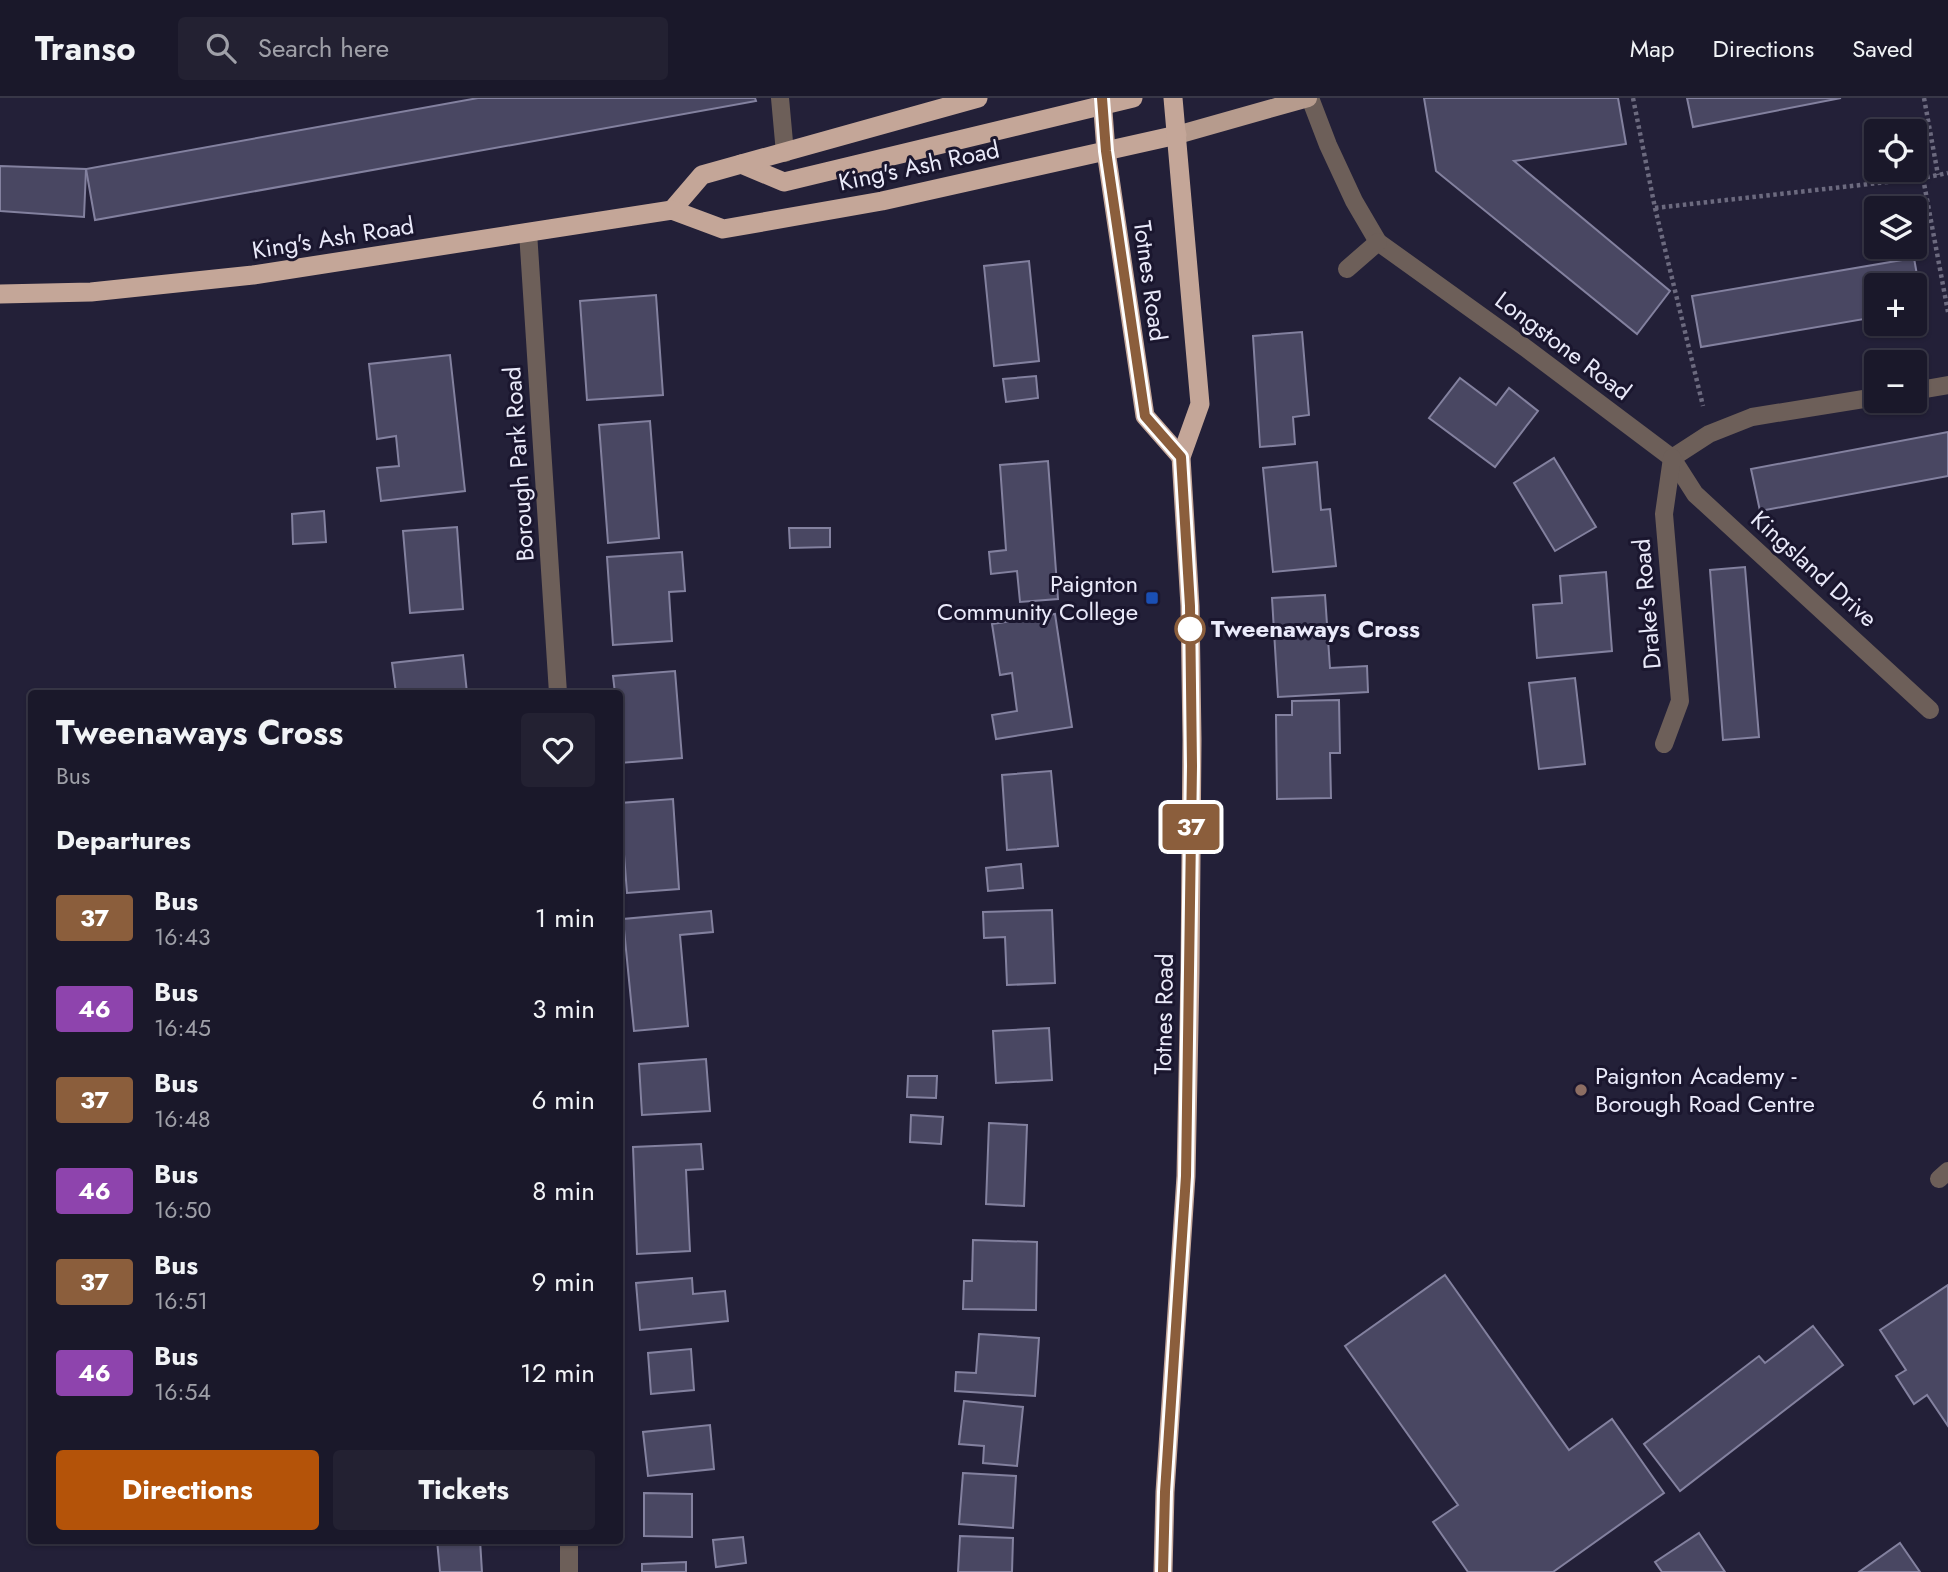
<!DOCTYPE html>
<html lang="en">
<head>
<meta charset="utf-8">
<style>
  body { margin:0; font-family:Jost,sans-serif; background:#232132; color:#f1f3f6; height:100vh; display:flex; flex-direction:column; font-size:26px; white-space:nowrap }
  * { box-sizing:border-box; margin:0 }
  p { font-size:23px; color:#9fa0a8 }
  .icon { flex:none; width:38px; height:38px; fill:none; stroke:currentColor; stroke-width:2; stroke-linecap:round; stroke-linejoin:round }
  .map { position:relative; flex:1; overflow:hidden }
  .details { position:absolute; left:28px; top:592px; width:595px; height:854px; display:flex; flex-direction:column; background:#1a182a; border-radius:7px; box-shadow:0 2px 5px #0004,0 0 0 2px #383747 }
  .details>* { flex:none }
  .badge { padding:0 14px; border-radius:5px; font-size:24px; line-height:46px }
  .fabs { position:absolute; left:1864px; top:21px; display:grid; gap:14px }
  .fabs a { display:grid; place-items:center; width:63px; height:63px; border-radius:7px; background:#1a182a; box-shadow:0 2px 5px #0004,0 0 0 2px #383747; font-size:35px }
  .map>.badge { position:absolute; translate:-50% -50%; box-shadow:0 0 0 4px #fff }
  h2 { padding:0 28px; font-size:26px; line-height:63px }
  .round { display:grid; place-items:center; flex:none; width:74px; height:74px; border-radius:7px; background:#232132 }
  .summary { display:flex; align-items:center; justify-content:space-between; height:119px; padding:0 28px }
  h1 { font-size:33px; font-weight:700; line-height:52px }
  .cta { display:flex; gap:14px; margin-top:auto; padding:14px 28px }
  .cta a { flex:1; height:80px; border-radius:7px; background:#b45309; color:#fff; font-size:28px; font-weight:700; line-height:80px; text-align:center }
  .cta a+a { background:#232132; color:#f1f3f6 }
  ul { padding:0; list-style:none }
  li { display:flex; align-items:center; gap:21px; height:91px; padding:0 28px }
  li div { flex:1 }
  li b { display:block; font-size:26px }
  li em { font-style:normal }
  li .badge { min-width:77px; font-weight:700; text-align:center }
  header { display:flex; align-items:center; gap:42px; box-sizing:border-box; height:98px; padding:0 35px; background:#1a182a; border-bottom:2px solid #383747 }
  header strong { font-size:33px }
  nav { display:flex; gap:38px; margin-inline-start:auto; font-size:24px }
  .search { width:490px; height:63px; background:#232132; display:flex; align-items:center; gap:18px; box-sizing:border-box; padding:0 24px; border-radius:7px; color:#9fa0a8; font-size:26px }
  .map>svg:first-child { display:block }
  .building { fill:#494762; stroke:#83819f; stroke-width:2 }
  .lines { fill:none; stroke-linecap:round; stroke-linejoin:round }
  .path { stroke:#6c6a7f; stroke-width:4.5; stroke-dasharray:3.5 3.5; stroke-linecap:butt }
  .service { stroke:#6d5f59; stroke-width:18 }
  .minor { stroke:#6d5f59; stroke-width:18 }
  .primary { stroke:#b69b8d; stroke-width:18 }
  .trunk { stroke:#c4a698; stroke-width:19 }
  .line-casing { stroke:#fff; stroke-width:16 }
  .line { stroke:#8b5e3c; stroke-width:10 }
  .transit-dot { fill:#1a4fb4; stroke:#1a162e; stroke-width:2.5 }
  .stop-dot { fill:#fff; stroke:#8b5e3c; stroke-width:3.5 }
  .education-dot { fill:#8d6e63; stroke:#1a162e; stroke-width:2.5 }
  .labels { text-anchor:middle; stroke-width:6; stroke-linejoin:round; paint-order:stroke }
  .street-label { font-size:24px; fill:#eaeafa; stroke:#1a162e }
  .poi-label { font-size:24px; fill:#eaeafa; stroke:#1a162e; text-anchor:end }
  .stop-label { font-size:24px; font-weight:bold; fill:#eaeafa; stroke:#1a162e; text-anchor:start }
</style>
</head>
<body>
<header>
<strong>Transo</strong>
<div class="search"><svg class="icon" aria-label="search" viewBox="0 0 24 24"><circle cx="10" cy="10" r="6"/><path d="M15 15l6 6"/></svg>Search here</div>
<nav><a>Map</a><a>Directions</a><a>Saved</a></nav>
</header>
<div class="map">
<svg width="1948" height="1474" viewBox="0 0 1948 1474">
  <rect width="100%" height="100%" fill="#232038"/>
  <g class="building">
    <path d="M478,0H755L756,3L95,122L86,71Z"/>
    <path d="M1424,0H1618L1626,46L1514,63L1670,193L1637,236L1436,73Z"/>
    <path d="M1687,0H1841L1693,29Z"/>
    <path d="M0,68L86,71L84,119L0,113Z"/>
    <path d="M1914,160L1923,211L1914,212V187H1876V219L1701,249L1692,198Z"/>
    <path d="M1029,163L1039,263L994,268L984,168Z"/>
    <path d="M656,197L663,297L587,302L580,203Z"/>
    <path d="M1302,234L1309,317L1293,319L1295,346L1260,349L1253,238Z"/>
    <path d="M450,257L465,393L381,403L377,370L399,368L396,338L377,341L369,266Z"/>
    <path d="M1036,278L1038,300L1006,304L1003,281Z"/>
    <path d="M1460,280L1496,307L1509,290L1538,313L1495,369L1429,320Z"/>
    <path d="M650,323L659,440L608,445L599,327Z"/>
    <path d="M1948,334V378L1760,413L1751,371Z"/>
    <path d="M1554,360L1596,429L1555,453L1514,385Z"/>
    <path d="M1048,363L1058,501L1020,504L1017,473L991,476L989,454L1006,452L1000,367Z"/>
    <path d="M1317,364L1321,412L1330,411L1336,468L1273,474L1263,370Z"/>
    <path d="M324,413L326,444L293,446L292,416Z"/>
    <path d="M457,429L463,511L410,515L403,433Z"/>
    <path d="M789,430H830V449L790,450Z"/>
    <path d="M682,454L685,493L669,494L672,543L613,547L607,459Z"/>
    <path d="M1745,469L1759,639L1723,642L1710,472Z"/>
    <path d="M1606,474L1612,553L1537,560L1533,507L1562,505L1560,478Z"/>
    <path d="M1325,497L1330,570L1367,568L1368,594L1278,599L1272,500Z"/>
    <path d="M1055,516L1072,629L996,641L992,617L1017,613L1012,575L1000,577L992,526Z"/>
    <path d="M463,557L467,595H396L392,565Z"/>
    <path d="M675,573L682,660L620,665V595H615L613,578Z"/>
    <path d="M1575,580L1585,666L1539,671L1529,585Z"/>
    <path d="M1339,602L1340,655H1330L1331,700L1277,701L1276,617H1292V603Z"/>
    <path d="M1051,673L1058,748L1007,752L1002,677Z"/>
    <path d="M673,701L679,791L627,795L620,705Z"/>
    <path d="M1021,766L1023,790L988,793L986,770Z"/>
    <path d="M1052,812L1055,885L1007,887L1005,839L984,840L983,814Z"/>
    <path d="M711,813L713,834L680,837L688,928L634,933L623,821Z"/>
    <path d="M1049,930L1052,982L996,985L993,933Z"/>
    <path d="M706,961L710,1013L642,1017L639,966Z"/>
    <path d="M908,978H937L936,1000L907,999Z"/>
    <path d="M911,1017L943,1019L941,1046L910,1044Z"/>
    <path d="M989,1025L1027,1027L1024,1108L986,1106Z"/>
    <path d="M701,1046L703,1071L686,1072L690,1153L637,1156L633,1049Z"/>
    <path d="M973,1142L1037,1144L1036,1212L963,1211L964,1183H972Z"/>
    <path d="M1445,1177L1569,1352L1612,1321L1664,1395L1553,1474H1468L1433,1424L1458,1407L1345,1248Z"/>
    <path d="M692,1180L693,1196L725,1193L728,1223L640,1232L636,1185Z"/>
    <path d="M1948,1187V1328L1927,1297L1914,1306L1896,1278L1906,1272L1880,1232Z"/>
    <path d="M1813,1228L1843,1267L1680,1393L1644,1346L1759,1258L1765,1265Z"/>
    <path d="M979,1236L1039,1240L1035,1298L955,1293L956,1274L976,1275Z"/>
    <path d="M691,1251L694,1292L651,1296L648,1255Z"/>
    <path d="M964,1303L1023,1309L1017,1368L983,1365L984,1348L959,1346Z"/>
    <path d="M710,1327L714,1371L648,1378L643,1334Z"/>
    <path d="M963,1375L1016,1378L1013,1430L959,1426Z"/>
    <path d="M644,1395L692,1396V1439L644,1438Z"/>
    <path d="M1699,1435L1725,1474H1662L1655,1464Z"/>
    <path d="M960,1438L1013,1440L1012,1474H958Z"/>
    <path d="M743,1439L746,1465L716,1469L713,1442Z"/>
    <path d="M437,1442H480L482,1474H440Z"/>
    <path d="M1900,1445L1920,1474H1859Z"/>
    <path d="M686,1464V1474H642V1466Z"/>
  </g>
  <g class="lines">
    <g class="path">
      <path d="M1633,0L1655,110L1703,308"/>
      <path d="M1924,0L1938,77"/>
      <path d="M1923,80L1948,214"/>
      <path d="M1655,110L1923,80L1948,75"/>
    </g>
    <g class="service">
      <path d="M780,0L785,55"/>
      <path d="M1939,1081L1948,1073"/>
    </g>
    <g class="minor">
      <path d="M1310,0L1328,47L1354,103L1378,144L1527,251L1672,360L1709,336L1752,319L1876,299"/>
      <path d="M528,134L558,595"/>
      <path d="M1347,171L1378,144"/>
      <path d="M1914,293L1948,287"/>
      <path d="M1672,360L1695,396L1930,612"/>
      <path d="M1664,646L1680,603L1664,416L1672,360"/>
      <path d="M569,1474V1442"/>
    </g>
    <path class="primary" d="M1177,37L1308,0"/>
    <g class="trunk">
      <path d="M1102,0L1106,53L1145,318L1181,359"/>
      <path d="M741,66L784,84L1133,0"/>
      <path d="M672,112L702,77L978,0"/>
      <path d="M0,196L91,194L253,177L672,112L723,131L882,103L1177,37"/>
      <path d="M1163,1474L1165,1394L1186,1078L1190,874L1192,642L1190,508L1181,359L1200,306L1173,0"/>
    </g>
  </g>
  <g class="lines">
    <g class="line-casing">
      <path id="line" d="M1102,0L1106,53L1145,318L1181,359L1190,508L1192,668L1186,1078L1165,1394L1163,1474"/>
    </g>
    <use href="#line" class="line"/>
  </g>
  <rect class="transit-dot" x="1145" y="493" width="14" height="14" rx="3.5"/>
  <circle class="stop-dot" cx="1190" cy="531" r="14"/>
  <circle class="education-dot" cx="1581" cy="992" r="7"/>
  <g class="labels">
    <g class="street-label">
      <text transform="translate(919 68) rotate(-12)" y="8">King's Ash Road</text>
      <text transform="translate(333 140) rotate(-9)" y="8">King's Ash Road</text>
      <text transform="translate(1150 183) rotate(82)" y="8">Totnes Road</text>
      <text transform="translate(1563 248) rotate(37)" y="8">Longstone Road</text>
      <text transform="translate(519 366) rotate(-94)" y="8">Borough Park Road</text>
      <text transform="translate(1814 471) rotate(42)" y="8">Kingsland Drive</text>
      <text transform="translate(1647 506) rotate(-95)" y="8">Drake's Road</text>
      <text transform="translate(1164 916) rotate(-89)" y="8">Totnes Road</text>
    </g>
    <g class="poi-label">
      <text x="1138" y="494">Paignton<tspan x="1138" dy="28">Community College</tspan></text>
      <text x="1595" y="986" text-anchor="start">Paignton Academy -<tspan x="1595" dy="28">Borough Road Centre</tspan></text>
    </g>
    <g class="stop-label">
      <text x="1211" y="539">Tweenaways Cross</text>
    </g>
  </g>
</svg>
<div class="fabs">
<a><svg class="icon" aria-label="locate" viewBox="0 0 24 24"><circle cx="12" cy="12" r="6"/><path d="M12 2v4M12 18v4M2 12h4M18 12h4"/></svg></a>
<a><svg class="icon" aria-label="layers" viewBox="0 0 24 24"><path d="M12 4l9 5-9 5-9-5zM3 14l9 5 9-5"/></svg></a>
<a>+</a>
<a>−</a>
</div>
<b class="badge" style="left:1191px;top:729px;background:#8b5e3c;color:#fff">37</b>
<section class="details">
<div class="summary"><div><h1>Tweenaways Cross</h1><p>Bus</p></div><a class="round"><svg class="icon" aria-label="heart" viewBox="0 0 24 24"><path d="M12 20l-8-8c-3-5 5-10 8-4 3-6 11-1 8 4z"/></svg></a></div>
<h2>Departures</h2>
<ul>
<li><span class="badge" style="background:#8b5e3c;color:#fff">37</span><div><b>Bus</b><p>16:43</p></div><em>1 min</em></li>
<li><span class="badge" style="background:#8e44ad;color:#fff">46</span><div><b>Bus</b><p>16:45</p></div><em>3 min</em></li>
<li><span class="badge" style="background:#8b5e3c;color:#fff">37</span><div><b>Bus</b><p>16:48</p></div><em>6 min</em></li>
<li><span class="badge" style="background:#8e44ad;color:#fff">46</span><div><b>Bus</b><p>16:50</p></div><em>8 min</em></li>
<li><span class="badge" style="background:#8b5e3c;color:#fff">37</span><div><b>Bus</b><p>16:51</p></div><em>9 min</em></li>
<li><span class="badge" style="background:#8e44ad;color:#fff">46</span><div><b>Bus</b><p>16:54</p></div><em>12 min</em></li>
</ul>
<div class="cta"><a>Directions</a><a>Tickets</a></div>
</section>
</div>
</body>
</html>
